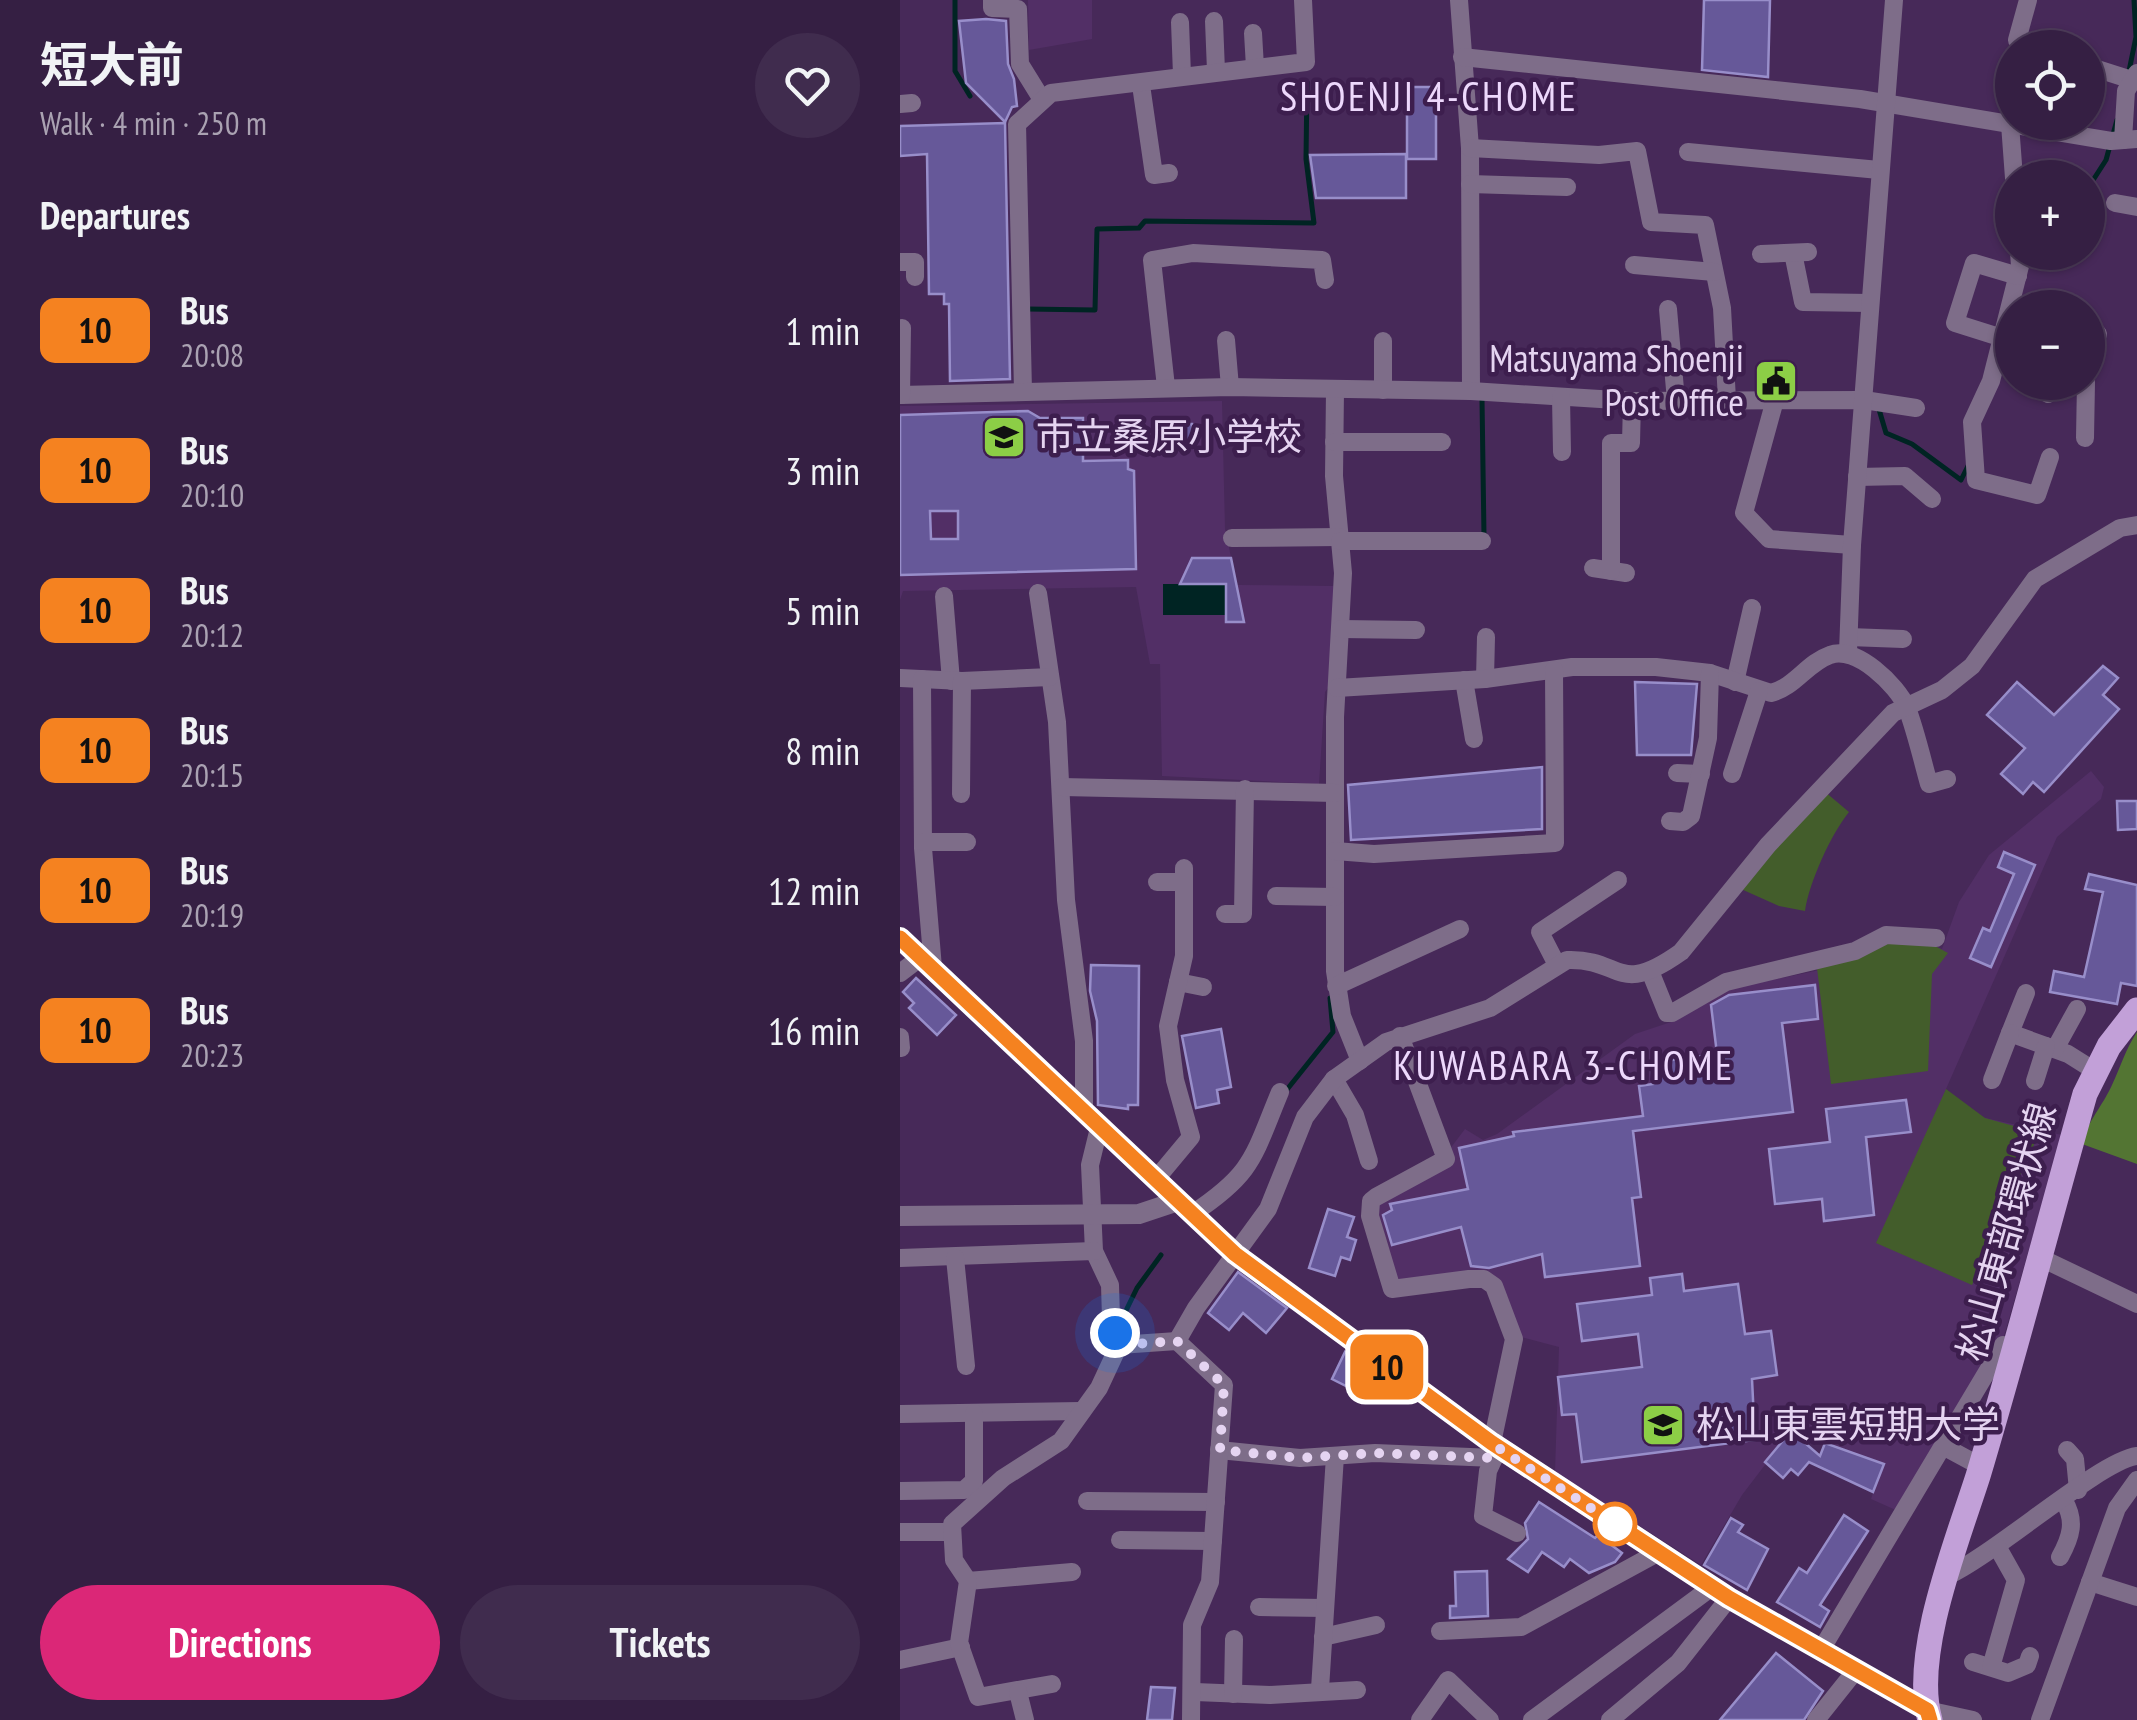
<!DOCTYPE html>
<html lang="en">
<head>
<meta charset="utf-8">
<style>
  body { margin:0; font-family:"PT Sans Narrow","Noto Sans JP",sans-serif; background:#402c4e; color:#f1f3f6; height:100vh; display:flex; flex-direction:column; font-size:38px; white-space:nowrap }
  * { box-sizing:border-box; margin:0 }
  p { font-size:32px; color:#aaa2b2 }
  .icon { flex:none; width:55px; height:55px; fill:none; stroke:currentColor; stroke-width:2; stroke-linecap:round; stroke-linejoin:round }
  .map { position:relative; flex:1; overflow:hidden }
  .side { display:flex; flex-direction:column; background:#351f43; width:900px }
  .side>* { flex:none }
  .badge { padding:0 20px; border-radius:15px; font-size:35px; line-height:65px }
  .fabs { position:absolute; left:1095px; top:30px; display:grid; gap:20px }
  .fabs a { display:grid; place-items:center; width:110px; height:110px; border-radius:50%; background:#351f43; box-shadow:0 2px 8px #0004,0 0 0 2px #4f3d5c; font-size:50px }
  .you { position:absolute; width:50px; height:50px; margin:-25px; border:8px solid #fff; border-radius:50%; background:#1a73e8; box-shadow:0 0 0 15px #1a73e833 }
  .map>.badge { position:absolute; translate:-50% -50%; box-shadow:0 0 0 5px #fff }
  h2 { padding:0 40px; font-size:38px; line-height:90px }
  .round { display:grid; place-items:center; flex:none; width:105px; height:105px; border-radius:52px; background:#402c4e }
  .headline { display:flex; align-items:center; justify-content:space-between; height:170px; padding:0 40px }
  h1 { font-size:48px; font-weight:700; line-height:75px }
  .cta { display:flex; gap:20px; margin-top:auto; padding:20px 40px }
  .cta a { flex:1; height:115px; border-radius:60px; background:#db2777; color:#fff; font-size:40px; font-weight:700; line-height:115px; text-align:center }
  .cta a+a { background:#402c4e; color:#f1f3f6 }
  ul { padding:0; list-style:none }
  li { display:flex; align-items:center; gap:30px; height:140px; padding:0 40px }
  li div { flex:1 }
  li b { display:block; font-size:38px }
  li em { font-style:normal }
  li .badge { min-width:110px; font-weight:700; text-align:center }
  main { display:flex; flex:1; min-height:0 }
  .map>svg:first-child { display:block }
  .built { fill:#522f66 }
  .green { fill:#435d2b }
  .forest { fill:#537533 }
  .water { fill:#002423 }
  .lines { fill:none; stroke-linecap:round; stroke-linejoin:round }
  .stream { stroke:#002423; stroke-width:5 }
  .building { fill:#665899; stroke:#988eca; stroke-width:2.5; fill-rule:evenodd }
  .minor { stroke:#7e6d89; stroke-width:18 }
  .tertiary { stroke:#7e6d89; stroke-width:20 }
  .primary { stroke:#c2a0d8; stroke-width:25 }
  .line-casing { stroke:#fff; stroke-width:22 }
  .line { stroke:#f58220; stroke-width:15 }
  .walk { stroke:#e5d4f1; stroke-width:10; stroke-dasharray:0 18 }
  .stop-dot { fill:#fff; stroke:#f58220; stroke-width:5 }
  .labels { text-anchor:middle; stroke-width:9; stroke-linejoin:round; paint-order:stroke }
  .poi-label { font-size:38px; fill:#e5d4f1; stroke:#3d1e4e; text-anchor:start }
  .street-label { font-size:38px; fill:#e5d4f1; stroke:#3d1e4e }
  .neighbourhood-label { font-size:40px; letter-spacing:2.5px; fill:#edd8fc; stroke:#3d1e4e }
</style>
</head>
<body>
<main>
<section class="side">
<div class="headline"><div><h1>短大前</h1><p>Walk · 4 min · 250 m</p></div><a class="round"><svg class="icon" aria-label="heart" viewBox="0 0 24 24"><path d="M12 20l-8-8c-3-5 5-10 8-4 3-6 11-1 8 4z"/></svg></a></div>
<h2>Departures</h2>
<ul>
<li><span class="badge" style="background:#f58220;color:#111">10</span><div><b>Bus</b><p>20:08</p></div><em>1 min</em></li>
<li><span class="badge" style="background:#f58220;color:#111">10</span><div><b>Bus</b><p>20:10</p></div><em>3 min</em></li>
<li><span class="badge" style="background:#f58220;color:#111">10</span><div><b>Bus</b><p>20:12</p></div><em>5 min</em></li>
<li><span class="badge" style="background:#f58220;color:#111">10</span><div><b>Bus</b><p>20:15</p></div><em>8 min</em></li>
<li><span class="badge" style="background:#f58220;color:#111">10</span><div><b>Bus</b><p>20:19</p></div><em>12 min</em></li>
<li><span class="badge" style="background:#f58220;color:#111">10</span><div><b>Bus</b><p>20:23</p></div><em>16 min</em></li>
</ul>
<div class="cta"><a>Directions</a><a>Tickets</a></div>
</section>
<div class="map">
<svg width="1237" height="1720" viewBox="0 0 1237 1720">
  <rect width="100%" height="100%" fill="#472959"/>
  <g class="built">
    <path d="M128,0H192V39L129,50Z"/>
    <path d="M322,401L325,529L337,585L434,586L431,684L425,692L419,784L262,776L260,664H250L236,587L3,591L0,600V406Z"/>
    <path d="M1191,771L1204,787L1201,799L1157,837L1046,1089L1066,1108L1085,1118L1162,1135L1104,1336L1098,1338L998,1511L971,1499L983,1463L891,1431L842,1495L801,1565L655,1472L659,1347L617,1336L599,1286L494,1285L475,1207L549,1150L565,1129L583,1140L597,1134L735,1034L774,1021L819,991L1035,946L1042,949L1059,902L1089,855Z"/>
  </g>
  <g class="green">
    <path d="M924,791L949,812C931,834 909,883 905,911L879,906L841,889Z"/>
    <path d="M982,943L1035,946L1048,953L1032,974L1028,1071L931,1084L917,968Z"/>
    <path d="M1046,1089L1085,1118L1139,1133L1072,1285L976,1243Z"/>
  </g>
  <path class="forest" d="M1237,1032V1164L1182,1144C1188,1120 1202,1107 1212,1085C1221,1066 1225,1050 1237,1032Z"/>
  <rect class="water" x="263" y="584" width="63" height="31"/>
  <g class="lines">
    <g class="stream">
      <path d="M55,0V71L70,96"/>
      <path d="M1229,71L1236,37L1234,0"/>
      <path d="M1188,188L1206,160L1217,120"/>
      <path d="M127,309L195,310L197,229L239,228L245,221L414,223L406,159L407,82"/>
      <path d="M582,399L584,536"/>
      <path d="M978,406L986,433L1012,444L1061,480L1068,466"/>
      <path d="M385,1092L433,1032L430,998"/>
      <path d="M219,1325L237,1288L261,1255"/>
    </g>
  </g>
  <g class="building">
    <path d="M804,0H870L868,77L802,70Z"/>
    <path d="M86,19L106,21L108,64L114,79L117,106L112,107L105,122L66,83L59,21Z"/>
    <rect x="507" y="87" width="29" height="72"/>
    <path d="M105,123L110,379L50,381L49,304H44V294H29L27,154L0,156V126Z"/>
    <path d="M506,154V198H416L410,155Z"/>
    <path d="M128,411L140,418H183V461L228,460V469L234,471L236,569L0,575V415ZM30,511H58V539H31Z"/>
    <rect x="268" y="424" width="24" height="22"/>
    <path d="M292,558H331L344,622H326V584H280Z"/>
    <path d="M1203,666L1218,678L1203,695L1219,709L1144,792L1133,782L1123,794L1101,774L1125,748L1087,715L1117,682L1154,715Z"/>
    <path d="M735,682L797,684L791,755H737Z"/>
    <path d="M642,767V829L451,840L448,785Z"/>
    <path d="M1217,801H1237V829L1218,830Z"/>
    <path d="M1104,852L1135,865L1091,967L1070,958L1083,928L1090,931L1114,874L1098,867Z"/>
    <path d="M1189,874L1237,885V986L1221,983L1217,1004L1150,992L1154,971L1184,977L1203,892L1185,889Z"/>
    <path d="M191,965L239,966L238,1105H228V1109L198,1105L197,1021L190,991Z"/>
    <path d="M16,978L56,1015L37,1035L9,1008L14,1003L3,992Z"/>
    <path d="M915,985L918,1019L882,1023L893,1112L733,1131L741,1197L732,1198L740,1266L645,1277L642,1254L589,1268L571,1266L561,1227L492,1245L483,1215L492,1210L490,1204L568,1189L559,1148L614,1136L613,1132L743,1116L739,1086L753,1084L750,1063L817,1054L811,1005L829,995Z"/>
    <path d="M321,1029L331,1087L317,1090L319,1103L296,1108L282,1036Z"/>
    <path d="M1006,1100L1011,1132L966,1137L974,1215L924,1221L922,1199L875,1204L869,1149L930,1142L926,1109Z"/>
    <path d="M428,1209L454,1217L447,1237L456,1240L450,1260L441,1257L435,1276L409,1268Z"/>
    <path d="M338,1272L387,1308L366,1333L343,1313L329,1330L308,1313Z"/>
    <path d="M782,1274L784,1291L838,1284L845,1334L871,1331L877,1375L852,1379L855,1440L682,1462L676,1414L662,1415L658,1377L742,1367L738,1334L682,1341L677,1304L752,1295L750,1278Z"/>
    <path d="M445,1352L481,1378L470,1398L432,1379Z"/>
    <path d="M891,1431L920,1456L925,1443L984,1464L973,1492L909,1462L898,1475L891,1469L883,1478L865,1462Z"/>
    <path d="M639,1502L695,1538L698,1535L722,1553L715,1562L689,1573L670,1559L664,1567L642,1552L628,1572L608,1559L628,1539L625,1523Z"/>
    <path d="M944,1515L968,1531L920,1605L929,1611L920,1627L877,1602L899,1568L907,1573Z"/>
    <path d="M831,1518L843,1525L838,1532L868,1549L847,1590L804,1565Z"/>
    <path d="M587,1571L588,1616L550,1618V1606H556L555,1572Z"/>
    <path d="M876,1653L923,1691L904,1720H820Z"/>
    <path d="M251,1687L275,1688L272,1720H247Z"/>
  </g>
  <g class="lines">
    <g class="minor">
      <path d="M92,0V8L118,9L120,64L141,98"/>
      <path d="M559,0L570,148L571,391"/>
      <path d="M314,21L316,71"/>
      <path d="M280,22L282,75"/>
      <path d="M353,33L355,67"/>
      <path d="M1126,48L1117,40L1128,0"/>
      <path d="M562,57L960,99L1211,141L1237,139"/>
      <path d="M1188,66L1232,80"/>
      <path d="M241,85L254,175L269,173"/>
      <path d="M0,104L12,103"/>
      <path d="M1110,124L1114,178"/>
      <path d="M1223,140L1226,91L1237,73"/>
      <path d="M570,148L699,155L737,151L751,222L805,225L822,308L827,400"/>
      <path d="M788,152L979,170"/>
      <path d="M570,184L667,187"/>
      <path d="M1215,203L1237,207"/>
      <path d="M1119,252L1120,266L1091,381L1072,422L1076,480L1137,495L1150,457"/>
      <path d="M893,253L903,302L970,303"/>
      <path d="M861,254L908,252"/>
      <path d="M0,262H15V277"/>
      <path d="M734,265L814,272"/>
      <path d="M768,309L776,401"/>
      <path d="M326,340L330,387"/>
      <path d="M483,341V390"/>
      <path d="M1112,341L1055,323L1074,263L1118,276"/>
      <path d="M1188,368L1198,334"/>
      <path d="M266,387L252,260L293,253L422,260L425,280"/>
      <path d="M435,390L434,476L443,573L435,717V971L442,1016L460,1061"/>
      <path d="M123,391L117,124L151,93L406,62L403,0"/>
      <path d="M1148,394L1151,382"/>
      <path d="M0,395L330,387L571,391L732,401L964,400L1016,408"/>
      <path d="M1,395L2,328"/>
      <path d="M661,397L662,452"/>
      <path d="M875,400L844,513L869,539L952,545"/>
      <path d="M1185,438L1186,382"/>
      <path d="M434,442H542"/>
      <path d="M957,477L1005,476L1032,499"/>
      <path d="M332,538L439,537"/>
      <path d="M440,541H582"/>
      <path d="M693,568L726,573"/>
      <path d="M711,571V443H731L732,401"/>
      <path d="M138,593L157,722L166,900L184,1041V1108"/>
      <path d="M44,596L51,681"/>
      <path d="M441,629L516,630"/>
      <path d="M949,637L1003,639"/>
      <path d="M948,652L952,545L994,0"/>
      <path d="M0,678L62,681L150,677"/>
      <path d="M22,679L23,848L33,968"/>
      <path d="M585,679L586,637"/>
      <path d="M564,680L574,739"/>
      <path d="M835,682L852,608"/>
      <path d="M437,688L585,679L672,667H756L810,673L871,693C895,687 907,663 930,655C956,645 997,685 1007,708C1016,732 1022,759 1029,784L1047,779"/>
      <path d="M777,773L801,774"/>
      <path d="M832,774L859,691"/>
      <path d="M162,787L435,793"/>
      <path d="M61,794L62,681"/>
      <path d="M770,821L783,822L791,816L808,738L810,673"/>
      <path d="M23,842H67"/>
      <path d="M435,851L474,854L655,843L654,670"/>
      <path d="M257,882H284"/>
      <path d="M376,896L435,897"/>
      <path d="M325,914H343L345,789"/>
      <path d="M0,938L335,1254L579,1435L829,1598L1027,1710L1073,1720"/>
      <path d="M657,965L640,932L718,880"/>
      <path d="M750,971L767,1013H772L826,982L955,951L986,935L1036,938"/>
      <path d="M0,973L21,957"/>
      <path d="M278,982L303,987"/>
      <path d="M436,986L560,929"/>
      <path d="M1126,993L1110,1033L1168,1054L1195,1071"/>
      <path d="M500,1036L546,1159L476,1197L471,1201L470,1216L492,1289L569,1279H584L594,1286L614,1339L592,1443"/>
      <path d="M0,1037L1,1048"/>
      <path d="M1155,1049L1177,1009"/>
      <path d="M434,1079L455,1115L469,1161"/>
      <path d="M1092,1080L1110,1033"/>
      <path d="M1135,1081L1146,1046"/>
      <path d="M200,1124L190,1165L194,1251L210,1285L211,1318L219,1345"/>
      <path d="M256,1179L291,1137L275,1080L268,1026L284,956V868"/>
      <path d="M292,1214C354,1173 353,1157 380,1092"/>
      <path d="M1139,1257L1237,1304"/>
      <path d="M0,1258L194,1251"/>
      <path d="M55,1258L66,1366"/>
      <path d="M0,1414L181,1411"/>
      <path d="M1043,1446L1080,1466"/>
      <path d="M319,1450L400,1458L475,1453L594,1458L600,1449"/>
      <path d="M1167,1450L1175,1459L1178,1490"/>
      <path d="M594,1458L588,1471L583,1516L617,1533"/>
      <path d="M0,1491L64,1490L74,1481V1413"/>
      <path d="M187,1501L316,1502"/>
      <path d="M0,1532H49"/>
      <path d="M220,1540L313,1541"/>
      <path d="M1160,1557C1171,1537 1176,1521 1164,1501"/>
      <path d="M1045,1577C1095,1555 1199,1461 1237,1456"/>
      <path d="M68,1581L172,1572"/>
      <path d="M1190,1582L1237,1597"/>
      <path d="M359,1607L425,1608"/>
      <path d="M540,1631L621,1627L759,1552"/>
      <path d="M423,1637L476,1625"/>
      <path d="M921,1650L1103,1345L1112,1350"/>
      <path d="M0,1660L61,1647"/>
      <path d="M1073,1662L1108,1673L1127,1665L1130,1656"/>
      <path d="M1091,1667L1116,1580L1098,1548"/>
      <path d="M152,1684L78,1697L59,1643L68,1581L54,1560L52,1524L103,1478L161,1441L199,1388L219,1345L277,1341"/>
      <path d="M420,1689L435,1456"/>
      <path d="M118,1692L125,1720"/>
      <path d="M295,1692L370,1695L457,1690"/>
      <path d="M333,1694L334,1639"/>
      <path d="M291,1720L292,1625L310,1582L324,1385L277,1341L296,1308L368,1209L405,1117L434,1079L486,1042L590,1008L667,960C723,958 716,998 781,952L868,845L993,713L1042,690L1072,666L1135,579L1220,528L1237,525"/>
      <path d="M520,1720L548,1680L590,1720"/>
      <path d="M632,1720L812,1587"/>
      <path d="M710,1720L778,1663L829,1598"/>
      <path d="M916,1720L956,1670"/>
      <path d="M1140,1720L1217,1508L1237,1480"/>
    </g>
    <path class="tertiary" d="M0,1216L239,1214L278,1201"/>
    <path class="primary" d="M1030,1720C1011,1655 1058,1539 1078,1476C1116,1349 1149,1221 1185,1094L1209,1046L1237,1010"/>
  </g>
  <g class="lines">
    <g class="line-casing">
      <path id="line" d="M0,938L335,1254L592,1443L829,1598L1027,1710L1030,1720"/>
    </g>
    <use href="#line" class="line"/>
    <path class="walk" d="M215,1333L219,1345L277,1341L324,1385L320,1450L400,1458L475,1453L594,1458L600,1449L728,1532L715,1524"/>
  </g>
  <defs>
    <g id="civic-square" transform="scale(2.25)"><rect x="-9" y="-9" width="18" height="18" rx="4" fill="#8cce46" stroke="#3d1e4e"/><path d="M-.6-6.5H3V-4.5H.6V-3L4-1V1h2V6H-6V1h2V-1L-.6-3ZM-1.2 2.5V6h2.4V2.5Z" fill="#111"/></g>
    <g id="school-square" transform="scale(2.25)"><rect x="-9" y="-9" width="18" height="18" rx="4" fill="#8cce46" stroke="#3d1e4e"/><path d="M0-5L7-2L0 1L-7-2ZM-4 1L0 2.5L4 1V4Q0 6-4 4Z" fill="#111"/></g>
    <g id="university-square" transform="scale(2.25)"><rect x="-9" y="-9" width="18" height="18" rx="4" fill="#8cce46" stroke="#3d1e4e"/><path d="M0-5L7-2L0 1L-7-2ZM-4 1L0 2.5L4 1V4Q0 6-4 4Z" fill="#111"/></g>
  </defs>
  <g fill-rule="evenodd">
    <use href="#civic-square" x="876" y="381"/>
    <use href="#school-square" x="104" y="437"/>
    <use href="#university-square" x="763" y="1425"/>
  </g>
  <circle class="stop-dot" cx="715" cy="1524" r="20"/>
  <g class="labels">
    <g class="poi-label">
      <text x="844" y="372" text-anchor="end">Matsuyama Shoenji<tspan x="844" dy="44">Post Office</tspan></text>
      <text x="136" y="450">市立桑原小学校</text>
      <text x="796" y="1438">松山東雲短期大学</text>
    </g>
    <g class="street-label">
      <text transform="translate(1107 1232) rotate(-74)" y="13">松山東部環状線</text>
    </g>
    <g class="neighbourhood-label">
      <text x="529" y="111">SHOENJI 4-CHOME</text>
      <text x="664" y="1080">KUWABARA 3-CHOME</text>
    </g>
  </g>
</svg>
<div class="fabs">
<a><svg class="icon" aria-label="locate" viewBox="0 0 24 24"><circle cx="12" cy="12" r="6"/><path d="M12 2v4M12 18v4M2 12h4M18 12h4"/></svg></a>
<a>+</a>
<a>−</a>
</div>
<div class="you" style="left:215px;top:1333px"></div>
<b class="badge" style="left:487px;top:1367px;background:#f58220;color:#111">10</b>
</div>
</main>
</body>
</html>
